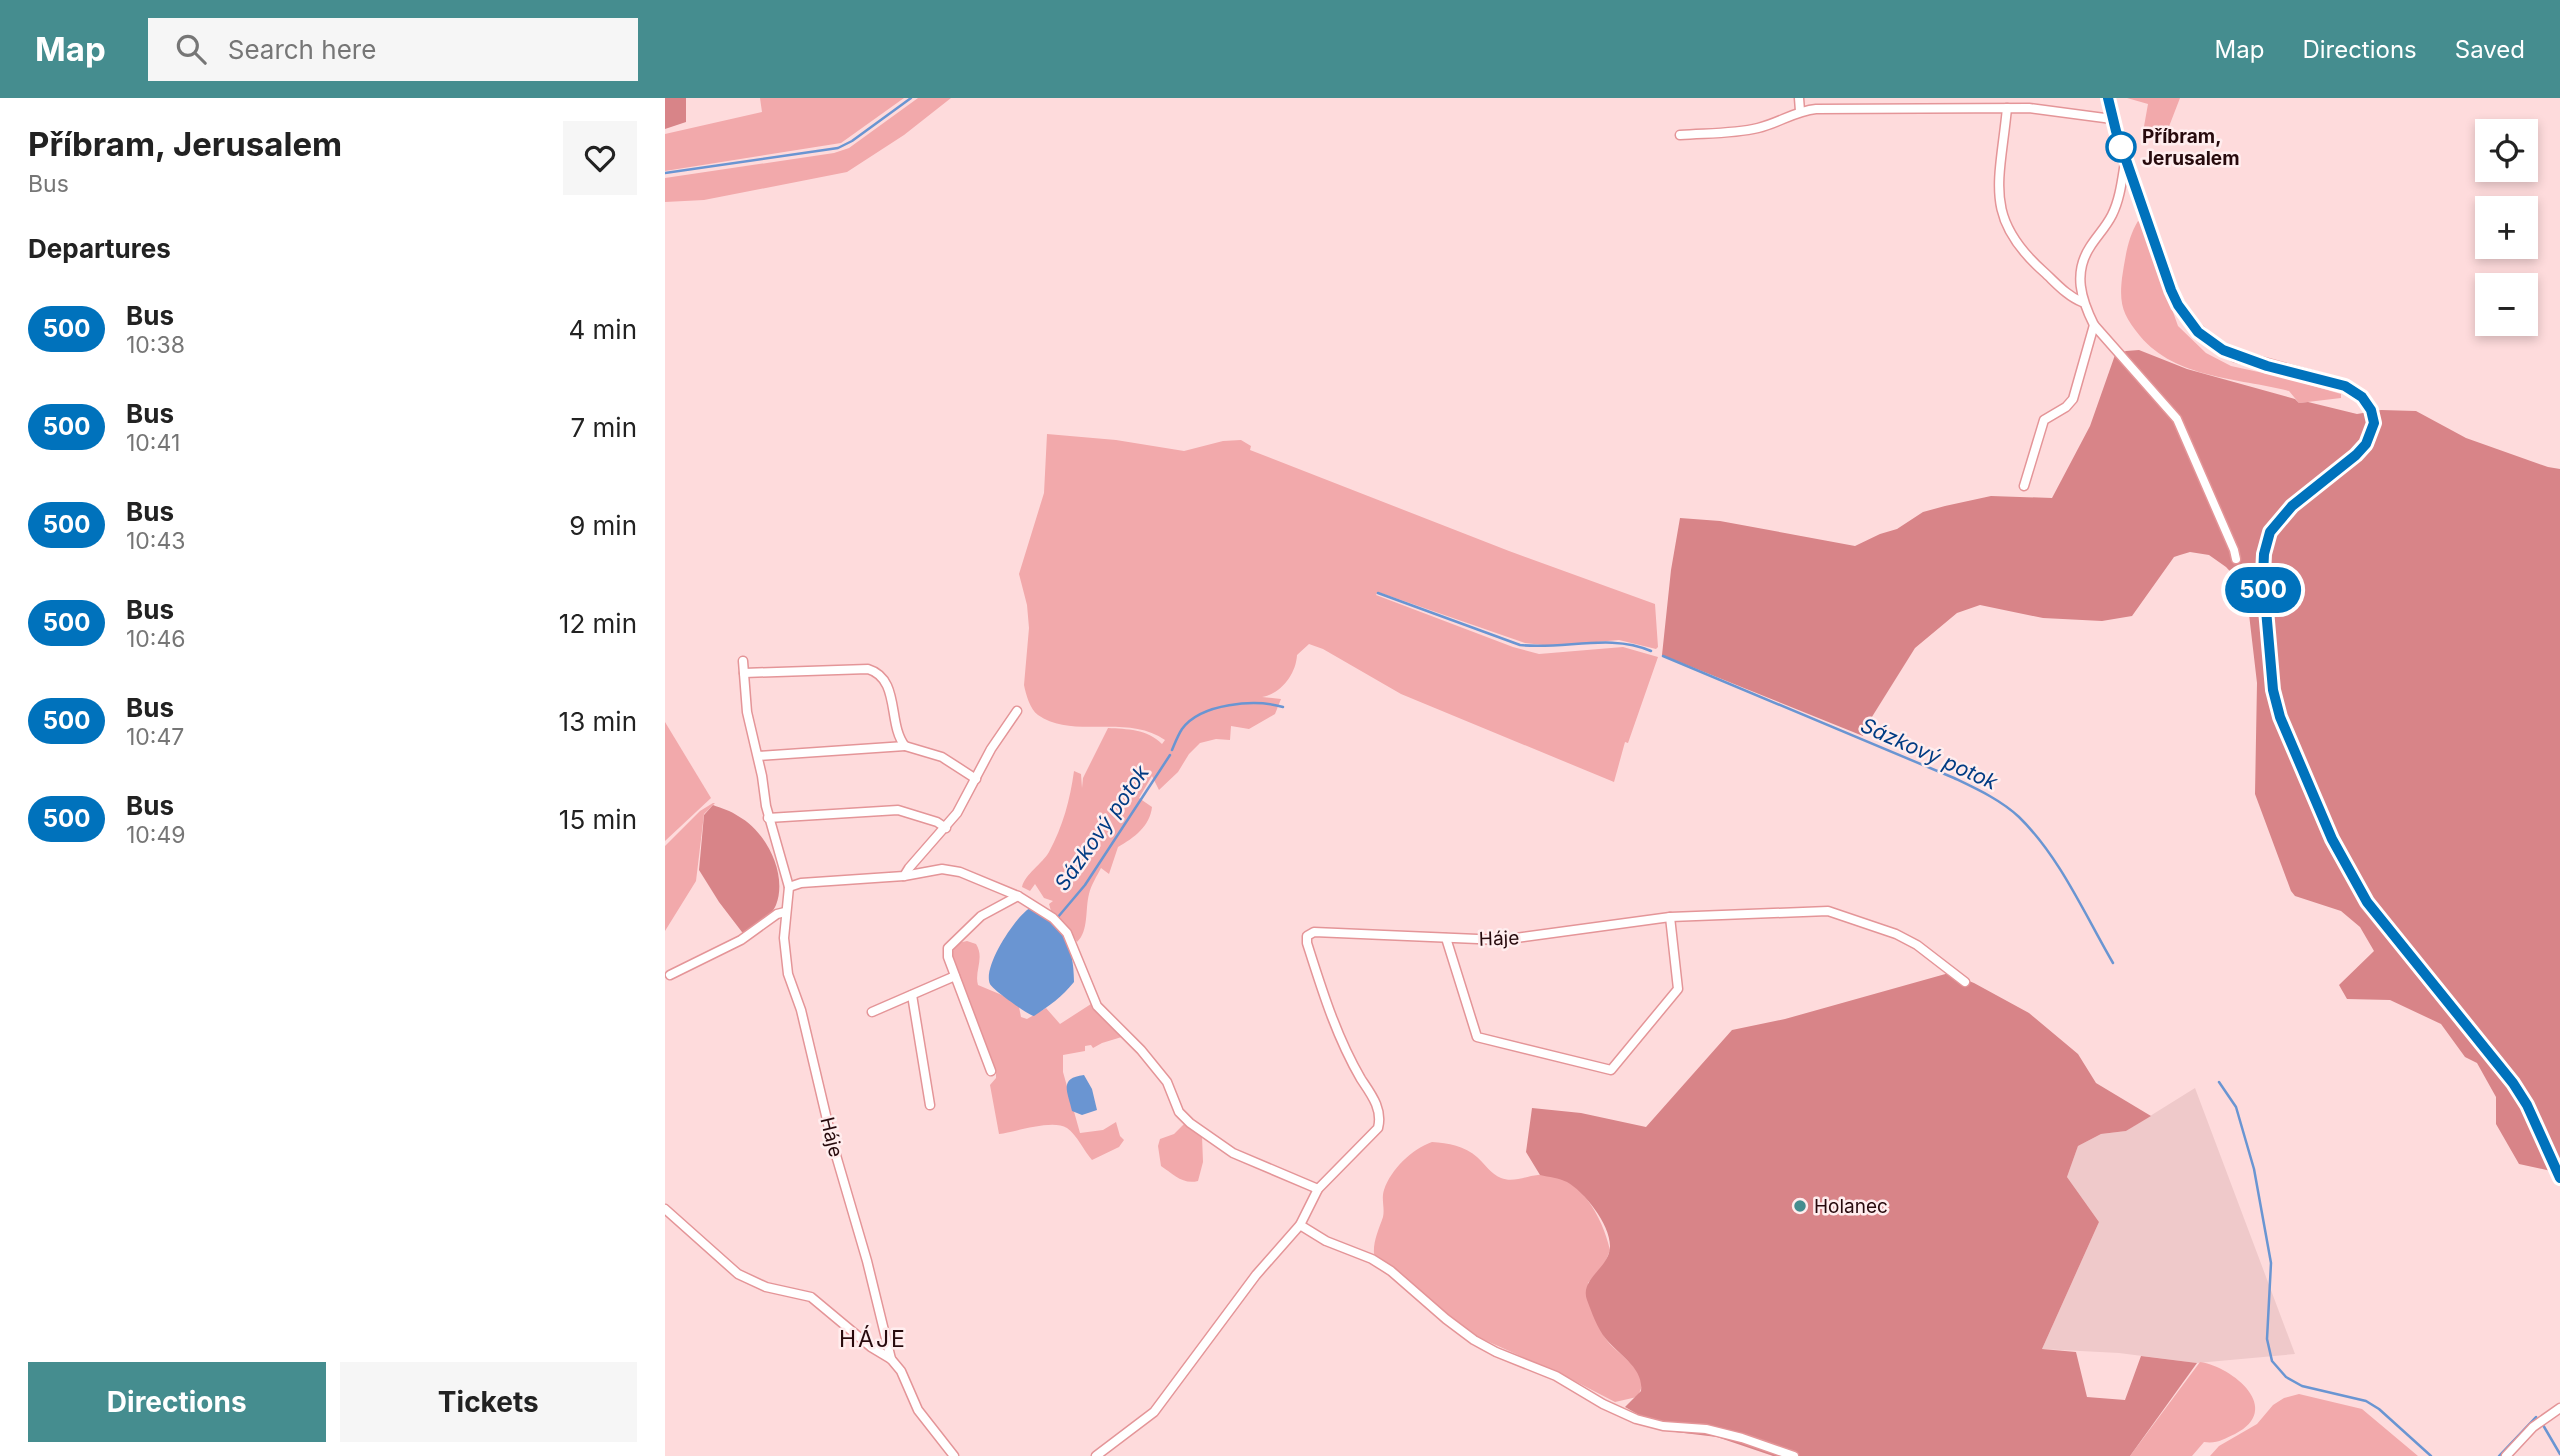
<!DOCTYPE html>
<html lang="en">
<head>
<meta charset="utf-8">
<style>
  body { margin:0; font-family:Inter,sans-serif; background:#f6f6f6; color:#222; height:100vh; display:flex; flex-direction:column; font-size:26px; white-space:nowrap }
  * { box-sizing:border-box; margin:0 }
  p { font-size:23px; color:#767676 }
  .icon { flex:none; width:38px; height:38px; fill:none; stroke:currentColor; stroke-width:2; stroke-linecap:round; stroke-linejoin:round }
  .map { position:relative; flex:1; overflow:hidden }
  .sheet { display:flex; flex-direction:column; background:#fff; width:665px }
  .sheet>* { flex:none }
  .badge { padding:0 14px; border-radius:23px; font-size:24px; line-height:46px }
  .fabs { position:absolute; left:1810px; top:21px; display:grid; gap:14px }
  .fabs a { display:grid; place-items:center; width:63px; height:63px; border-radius:0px; background:#fff; box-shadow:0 4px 10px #0003; font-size:35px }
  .map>.badge { position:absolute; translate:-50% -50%; box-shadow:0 0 0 4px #fff }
  h2 { padding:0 28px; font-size:26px; line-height:63px }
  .round { display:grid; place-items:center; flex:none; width:74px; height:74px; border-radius:0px; background:#f6f6f6 }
  .summary { display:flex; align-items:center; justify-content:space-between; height:119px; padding:0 28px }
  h1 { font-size:33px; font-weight:700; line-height:52px }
  .primary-button { display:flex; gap:14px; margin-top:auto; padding:14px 28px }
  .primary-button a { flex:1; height:80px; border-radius:0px; background:#458d8f; color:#fff; font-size:28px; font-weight:700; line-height:80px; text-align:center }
  .primary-button a+a { background:#f6f6f6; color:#222 }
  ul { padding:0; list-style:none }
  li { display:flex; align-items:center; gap:21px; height:98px; padding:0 28px }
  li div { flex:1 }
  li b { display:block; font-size:26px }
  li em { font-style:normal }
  li .badge { min-width:77px; font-weight:700; text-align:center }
  header { display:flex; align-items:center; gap:42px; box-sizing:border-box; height:98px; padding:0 35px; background:#458d8f; color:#fff }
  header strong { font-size:33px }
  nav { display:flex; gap:38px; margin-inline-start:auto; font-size:24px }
  .search { width:490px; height:63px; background:#f6f6f6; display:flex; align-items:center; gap:18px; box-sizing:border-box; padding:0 24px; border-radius:0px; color:#767676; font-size:26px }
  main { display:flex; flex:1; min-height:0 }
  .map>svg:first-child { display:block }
  .built { fill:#efc9ca }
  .green { fill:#f2a9ab }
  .forest { fill:#d88488 }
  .water { fill:#6a95d2 }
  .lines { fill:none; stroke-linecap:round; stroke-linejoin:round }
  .stream { stroke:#6a95d2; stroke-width:2.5 }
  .minor-casing { stroke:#e49598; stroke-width:11 }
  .tertiary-casing { stroke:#e49598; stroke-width:14 }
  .minor { stroke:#fff; stroke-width:8 }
  .tertiary { stroke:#fff; stroke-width:10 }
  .line-casing { stroke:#fff; stroke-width:16 }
  .line { stroke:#0072bc; stroke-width:10 }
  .stop-dot { fill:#fff; stroke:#0072bc; stroke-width:3.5 }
  .poi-dot { fill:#458d8f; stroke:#ffedee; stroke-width:2.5 }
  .labels { text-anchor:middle; stroke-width:5; stroke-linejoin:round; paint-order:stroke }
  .stop-label { font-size:19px; font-weight:bold; fill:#270a0d; stroke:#ffedee; text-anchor:start }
  .street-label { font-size:19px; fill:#270a0d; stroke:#ffedee }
  .poi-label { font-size:19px; fill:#270a0d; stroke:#ffedee; text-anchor:start }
  .water-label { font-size:21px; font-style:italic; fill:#003b83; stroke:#ffedee }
  .quarter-label { font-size:23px; letter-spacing:2px; fill:#270a0d; stroke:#ffedee }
</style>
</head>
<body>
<header>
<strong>Map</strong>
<div class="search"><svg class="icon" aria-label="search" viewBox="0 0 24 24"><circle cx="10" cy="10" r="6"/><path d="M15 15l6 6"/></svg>Search here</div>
<nav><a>Map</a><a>Directions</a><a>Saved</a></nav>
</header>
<main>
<section class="sheet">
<div class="summary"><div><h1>Příbram, Jerusalem</h1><p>Bus</p></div><a class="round"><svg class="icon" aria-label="heart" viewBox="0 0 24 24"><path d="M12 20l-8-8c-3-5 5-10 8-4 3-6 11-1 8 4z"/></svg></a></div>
<h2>Departures</h2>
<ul>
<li><span class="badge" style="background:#0072bc;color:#fff">500</span><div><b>Bus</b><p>10:38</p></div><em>4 min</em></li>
<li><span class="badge" style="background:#0072bc;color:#fff">500</span><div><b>Bus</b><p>10:41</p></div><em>7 min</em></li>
<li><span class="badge" style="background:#0072bc;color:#fff">500</span><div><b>Bus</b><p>10:43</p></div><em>9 min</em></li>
<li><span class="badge" style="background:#0072bc;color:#fff">500</span><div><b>Bus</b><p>10:46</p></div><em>12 min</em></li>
<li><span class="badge" style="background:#0072bc;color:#fff">500</span><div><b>Bus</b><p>10:47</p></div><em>13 min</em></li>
<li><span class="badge" style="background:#0072bc;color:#fff">500</span><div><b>Bus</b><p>10:49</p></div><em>15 min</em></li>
</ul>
<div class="primary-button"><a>Directions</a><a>Tickets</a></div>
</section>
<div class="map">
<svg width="1895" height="1358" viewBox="0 0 1895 1358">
  <rect width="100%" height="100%" fill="#fedbdc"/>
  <path class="built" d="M1530,990L1630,1256L1532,1265L1454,1255L1377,1251L1434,1124L1402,1079L1413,1048L1436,1036L1461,1033Z"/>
  <g class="green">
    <path d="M95,0H239L176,45L0,73V36L97,14Z"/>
    <path d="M253,0H286L239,37L182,74L39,102L0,104V80L169,55L184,50Z"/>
    <path d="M1462,0H1515L1498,44L1478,34L1483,6Z"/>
    <path d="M1473,123L1477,126L1513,228L1541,255L1566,268L1621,280L1676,296V300L1634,305L1624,293C1574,280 1511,281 1475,238C1458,217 1454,207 1457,180C1460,160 1463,139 1473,123Z"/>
    <path d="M382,336L451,342L519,353L558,343L576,342L586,348L585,352L844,453L990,506L993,549L991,551L954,542L887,548L860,545L713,494L711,497L848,549L874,556L958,549L993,559L963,645L960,644L949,684L736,596L658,551L644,546L632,557C631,576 616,596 597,599L616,601L610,616L584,631L566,628L565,642L551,641L535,645L524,656L513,674L494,692L487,678L474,700L487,709C485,728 469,740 453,749L444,776L436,770C432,778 426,787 424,796C420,811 424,833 412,844L403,829L386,813L384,806L388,803L379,800L370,786L365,793L357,789C360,776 377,766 384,754C398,728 405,702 409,673L416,676L417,690L418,680L443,630C462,631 482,631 497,646L500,642C461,615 408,642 373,617C365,611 361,597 359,587L364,530L362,507L354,476L379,395Z"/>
    <path d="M0,624L46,700L0,743Z"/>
    <path d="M48,705H50L39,716L31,783L0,833V748L35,713Z"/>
    <path d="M302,843L311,846C320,860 309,873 313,887L344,900L354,909L356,919L362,921L381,910L395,926L426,906L460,938L437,945L428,950L426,947L420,948V953L398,957V974L415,1035L438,1032L451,1024L455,1038L459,1042L454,1049L427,1062C419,1053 412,1037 402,1030C387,1021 351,1034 334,1036L325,987L331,980V974L317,944L286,856L293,845Z"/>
    <path d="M520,1025L537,1038L538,1064L533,1083C518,1087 508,1076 496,1068L493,1048L495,1041L509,1036Z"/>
    <path d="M767,1044C783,1045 800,1048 812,1059C820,1066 826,1076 836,1080C848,1085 861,1078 873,1077C914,1074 937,1118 945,1152L940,1165L923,1185C928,1202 931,1223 939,1238C950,1258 990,1272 972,1299L950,1304L902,1279L815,1240L780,1215L731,1172L709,1156C708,1143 714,1131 718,1119C720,1110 716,1101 719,1092C726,1071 747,1051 767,1044Z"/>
    <path d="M1535,1264C1568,1269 1619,1311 1570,1336C1559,1341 1552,1346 1539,1344L1527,1358H1465Z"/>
    <path d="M1634,1296L1697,1311L1753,1358H1545L1554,1348L1592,1326L1608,1307L1619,1300Z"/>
  </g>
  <g class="forest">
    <path d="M0,0H21V24L0,31Z"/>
    <path d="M1474,252L1522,271L1630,301L1634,305L1643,304L1692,316L1716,312L1751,313L1801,340L1883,369L1895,371V1075L1854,1066L1831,1026V999L1812,965L1800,959L1776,926L1725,902L1682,901L1674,887L1709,853L1695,829L1676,813L1630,798L1626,793L1590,696L1592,585L1582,499L1574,483L1561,469L1544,457L1525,454L1515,457L1509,459L1467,518L1437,523L1378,520L1315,507L1292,515L1250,550L1200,630L1198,638L997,557L1006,472L1015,420L1055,423L1190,448L1215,436L1232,431L1258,414L1280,408L1326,398L1387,400L1425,328L1450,257L1461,253Z"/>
    <path d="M48,707C56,710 66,713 73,718C101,733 123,776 111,807C106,819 90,830 80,838L54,804L34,772L39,717Z"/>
    <path d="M1284,875L1309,885L1364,915L1413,956L1431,985L1486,1018L1461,1033L1436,1036L1413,1048L1402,1079L1434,1124L1377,1251L1411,1254L1422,1299L1460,1302L1476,1258L1532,1265L1465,1358H1108L1052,1339L1002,1333L960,1309L976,1293C979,1270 954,1257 941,1241C932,1230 927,1215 922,1202C915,1183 939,1172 944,1155C951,1133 920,1094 902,1084C894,1080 884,1079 875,1077L861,1054L867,1010L916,1015L981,1029L1067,932L1120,921Z"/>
  </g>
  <g class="water">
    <path d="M365,810C398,829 409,846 409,884C397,899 384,908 369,918C363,917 327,891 325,886C317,869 351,818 365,810Z"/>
    <path d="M419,977L427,991L432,1012L417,1017L407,1013C403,994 393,980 419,977Z"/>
  </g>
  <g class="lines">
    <g class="stream">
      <path d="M0,75L173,50L187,43L246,0"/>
      <path d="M713,495L855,547C899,552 945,535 986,553"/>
      <path d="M998,558L1289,680C1312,691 1336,702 1354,719C1395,759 1420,817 1448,865"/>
      <path d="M507,652C510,645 513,637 517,631C536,605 590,601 618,609"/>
      <path d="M393,819L420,787L505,657"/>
      <path d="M1554,984L1571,1009L1589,1071L1606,1165L1602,1241L1607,1263L1621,1279L1637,1288L1701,1303L1714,1311L1766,1358"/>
      <path d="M1878,1327L1895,1356"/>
      <path d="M1834,1358L1871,1319"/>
    </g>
    <g class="minor-casing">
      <g id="minor">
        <path d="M1134,0L1135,13"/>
        <path d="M1342,10C1335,84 1317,119 1379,174C1391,185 1402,198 1417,204"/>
        <path d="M1015,37C1041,35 1068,36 1093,30C1114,25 1130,13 1151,11L1364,10L1447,21"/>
        <path d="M1429,227L1512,321L1569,452L1571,461"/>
        <path d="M1359,388L1379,322L1401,309L1408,301L1429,227C1416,201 1408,175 1425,149C1432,138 1441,129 1447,117C1455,101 1457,82 1460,64"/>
        <path d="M78,563L82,614L97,678L101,708L124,789L119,840L123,876L136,912L168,1047L202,1163L226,1261"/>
        <path d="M79,575L203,571C236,581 222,626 240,648L277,659L311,681"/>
        <path d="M93,658L240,648"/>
        <path d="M103,720L233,712L272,724L281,730"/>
        <path d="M239,778L244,770L292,715L326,651L352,613"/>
        <path d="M124,789L136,785L239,778L277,771L295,774L353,798L388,820L402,835L432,908L476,952L502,984L514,1014L525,1025L568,1055L653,1091"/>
        <path d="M781,840L812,939L946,972L1013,891L1005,819"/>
        <path d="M5,877L76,842L112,816L120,814"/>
        <path d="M247,897L265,1007"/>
        <path d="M207,914L290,878"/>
        <path d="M326,973L283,859V850L316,818L353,798"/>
        <path d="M0,1111L73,1176L101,1189L146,1199L206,1249L226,1261L236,1273L253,1312L289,1358"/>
        <path d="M635,1127L661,1143L707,1161L726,1173L781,1221L809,1242L831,1254L891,1278L938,1306L971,1321L998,1328L1041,1331L1077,1340L1129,1358"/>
        <path d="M431,1358L489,1314L591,1177L635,1127L653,1091L713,1030C718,1011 706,996 696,981C671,938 657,892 642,845V838L649,834L836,842L1005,819L1163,813L1231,836L1252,847L1300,884"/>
        <path d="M1841,1358L1868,1329L1895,1310"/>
      </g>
    </g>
    <g class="tertiary-casing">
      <path id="tertiary" d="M1443,0L1451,33L1506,192C1520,223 1540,244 1571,258L1680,288L1697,299L1706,312L1709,325L1701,346L1691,357L1627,408L1605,434L1599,456L1598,477L1608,592L1615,619L1666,741L1701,805L1848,985L1862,1007L1895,1080"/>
    </g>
    <use href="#minor" class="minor"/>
    <use href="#tertiary" class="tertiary"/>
  </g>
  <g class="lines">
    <g class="line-casing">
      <path id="line" d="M1443,0L1451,33L1506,192L1513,207L1533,234L1558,252L1602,268L1680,288L1697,299L1706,312L1709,325L1701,346L1691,357L1627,408L1605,434L1599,456L1598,477L1608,592L1615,619L1667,741L1702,804L1848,985L1862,1007L1895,1080"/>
    </g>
    <use href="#line" class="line"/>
  </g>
  <circle class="stop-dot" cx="1456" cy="49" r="14"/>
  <circle class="poi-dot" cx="1135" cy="1108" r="7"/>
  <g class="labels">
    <g class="stop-label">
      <text x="1477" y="45">Příbram,<tspan x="1477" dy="22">Jerusalem</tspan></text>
    </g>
    <g class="street-label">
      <text transform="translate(834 840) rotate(-2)" y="7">Háje</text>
      <text transform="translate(167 1039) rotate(76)" y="7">Háje</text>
    </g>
    <g class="poi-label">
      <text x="1149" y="1115">Holanec</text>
    </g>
    <g class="water-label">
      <text transform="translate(1264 656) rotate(24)" y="7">Sázkový potok</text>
      <text transform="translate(437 730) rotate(-55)" y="7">Sázkový potok</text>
    </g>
    <g class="quarter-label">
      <text x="208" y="1249">HÁJE</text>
    </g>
  </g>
</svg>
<div class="fabs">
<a><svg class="icon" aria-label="locate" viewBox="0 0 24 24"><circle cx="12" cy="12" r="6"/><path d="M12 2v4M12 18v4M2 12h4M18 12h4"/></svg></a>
<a>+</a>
<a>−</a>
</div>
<b class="badge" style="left:1598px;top:492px;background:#0072bc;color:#fff">500</b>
</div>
</main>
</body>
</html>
